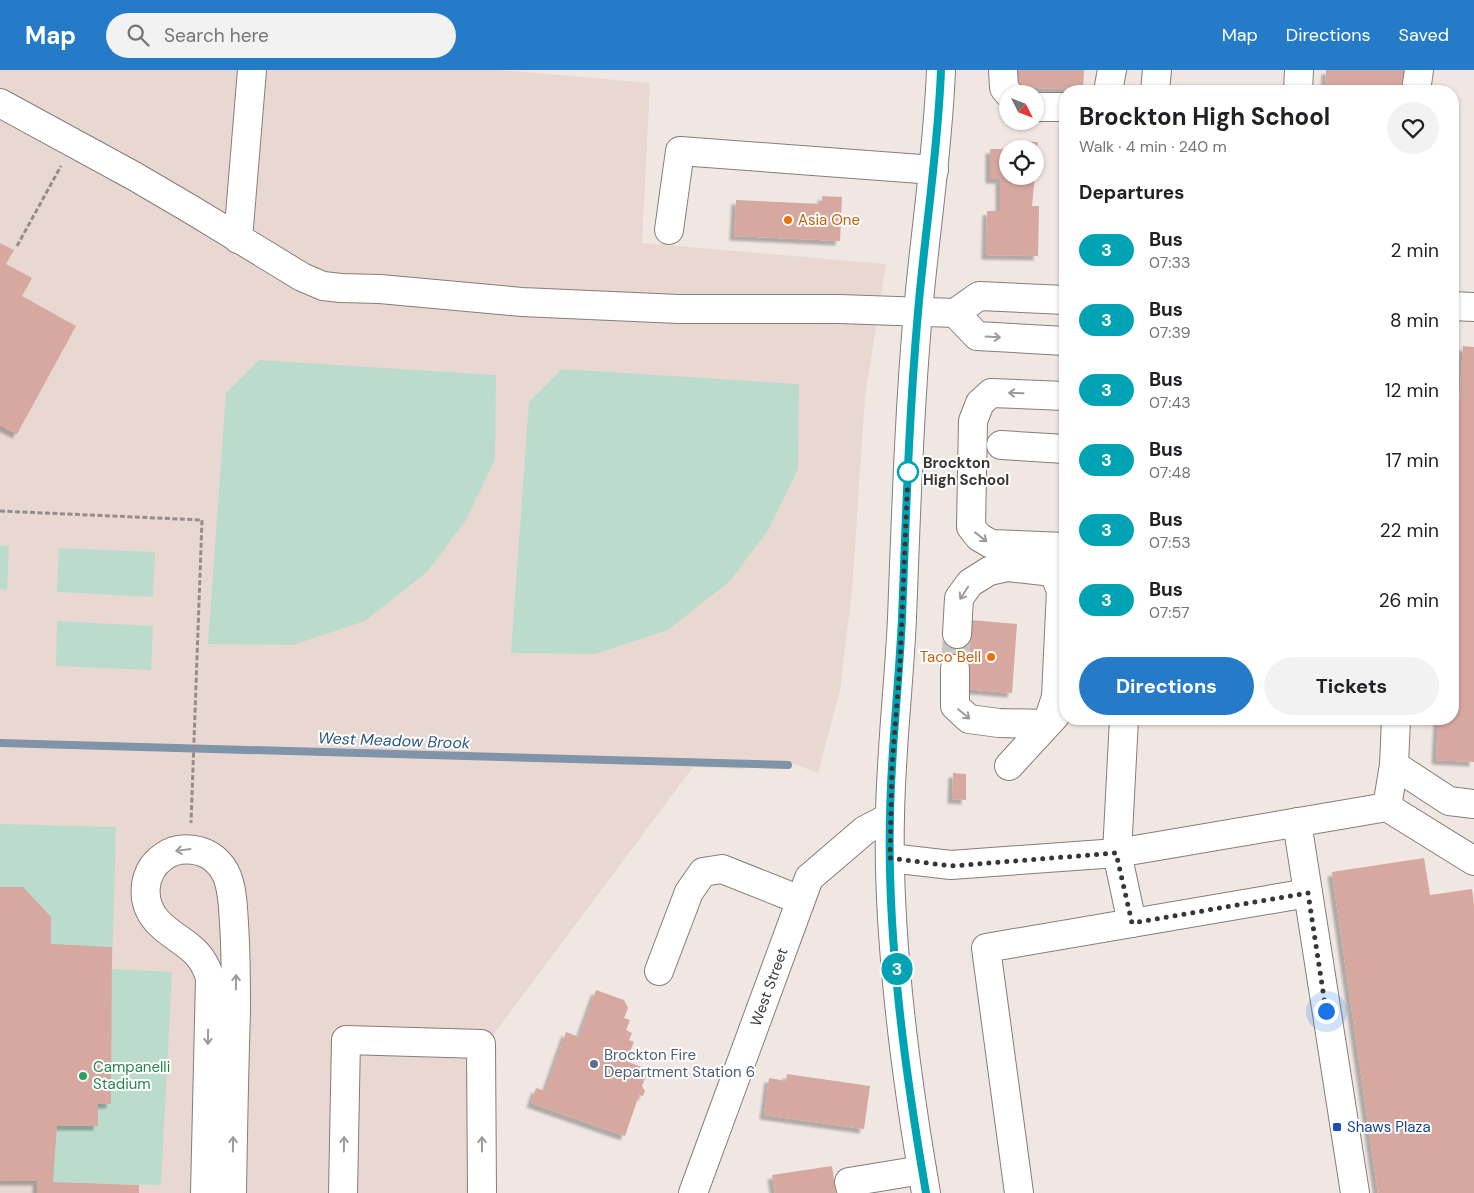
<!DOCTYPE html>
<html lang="en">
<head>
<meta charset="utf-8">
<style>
  body { margin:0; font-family:"DM Sans",sans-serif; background:#f2f2f2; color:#202124; height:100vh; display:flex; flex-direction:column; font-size:19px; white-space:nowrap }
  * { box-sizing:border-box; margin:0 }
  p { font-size:16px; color:#757577 }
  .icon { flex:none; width:28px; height:28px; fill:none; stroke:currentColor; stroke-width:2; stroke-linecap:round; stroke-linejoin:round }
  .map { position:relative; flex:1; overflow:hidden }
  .details { position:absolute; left:1059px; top:15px; width:400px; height:640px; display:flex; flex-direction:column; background:#fff; border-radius:20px; box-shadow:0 1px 4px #0004 }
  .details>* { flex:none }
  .badge { padding:0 10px; border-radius:16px; font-size:18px; line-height:32px }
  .needle { width:32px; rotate:132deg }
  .controls { position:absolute; left:999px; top:15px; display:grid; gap:10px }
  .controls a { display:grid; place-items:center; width:45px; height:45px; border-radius:50%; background:#fff; box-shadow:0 1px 4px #0004; font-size:25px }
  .you { position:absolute; width:25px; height:25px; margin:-12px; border:4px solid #fff; border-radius:50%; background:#1a73e8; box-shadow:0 0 0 8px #1a73e833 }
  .map>.badge { position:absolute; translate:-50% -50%; box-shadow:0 0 0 2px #fff }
  h2 { padding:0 20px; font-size:19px; line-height:45px }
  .round { display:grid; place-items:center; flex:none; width:52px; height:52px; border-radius:26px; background:#f2f2f2 }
  .headline { display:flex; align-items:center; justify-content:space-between; height:85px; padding:0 20px }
  h1 { font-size:24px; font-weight:700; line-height:38px }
  .cta { display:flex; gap:10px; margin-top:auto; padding:10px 20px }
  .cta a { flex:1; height:58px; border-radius:30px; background:#267bc9; color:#fff; font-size:20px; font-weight:700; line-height:58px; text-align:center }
  .cta a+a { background:#f2f2f2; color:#202124 }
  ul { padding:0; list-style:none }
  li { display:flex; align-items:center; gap:15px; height:70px; padding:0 20px }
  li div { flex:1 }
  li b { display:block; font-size:19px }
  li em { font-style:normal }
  li .badge { min-width:55px; font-weight:700; text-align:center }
  header { display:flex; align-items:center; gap:30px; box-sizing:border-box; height:70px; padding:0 25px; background:#267bc9; color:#fff }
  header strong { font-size:24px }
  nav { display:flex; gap:28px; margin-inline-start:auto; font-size:18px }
  .search { width:350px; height:45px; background:#f2f2f2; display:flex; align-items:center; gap:12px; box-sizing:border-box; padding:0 18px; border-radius:28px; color:#757577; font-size:19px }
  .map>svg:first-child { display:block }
  .built { fill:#e9d8d1 }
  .green { fill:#bbdccc }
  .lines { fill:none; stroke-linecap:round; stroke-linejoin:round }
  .stream { stroke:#7f93a9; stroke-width:8 }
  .building { fill:#d6a89f; filter:url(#shadow) }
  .minor-tunnel { stroke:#cbc3c0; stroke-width:28; stroke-dasharray:28 14; stroke-linecap:butt }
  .minor-casing { stroke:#857d79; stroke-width:30 }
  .major-casing { stroke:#857d79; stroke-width:30 }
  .path { stroke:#938c8a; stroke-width:3; stroke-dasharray:5 2.5; stroke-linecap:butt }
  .minor { stroke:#fff; stroke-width:28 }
  .major { stroke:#fff; stroke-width:28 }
  .oneway { stroke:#9c9a9a }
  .line-casing { stroke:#fff; stroke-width:11 }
  .line { stroke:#00a3b4; stroke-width:8 }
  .walk { stroke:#393534; stroke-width:5; stroke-dasharray:0 9 }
  .food-dot { fill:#e8710a; stroke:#fff; stroke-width:2 }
  .stop-dot { fill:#fff; stroke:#00a3b4; stroke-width:2.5 }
  .service-dot { fill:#5c6f8a; stroke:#fff; stroke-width:2 }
  .leisure-dot { fill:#2e9e5b; stroke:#fff; stroke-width:2 }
  .transit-dot { fill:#1a4fb4; stroke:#fff; stroke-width:2 }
  .labels { text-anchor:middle; stroke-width:4; stroke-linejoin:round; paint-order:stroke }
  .food-label { font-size:15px; fill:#c56008; stroke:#fff; text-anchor:start }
  .stop-label { font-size:15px; font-weight:bold; fill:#393534; stroke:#fff; text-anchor:start }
  .street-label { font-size:15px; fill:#393534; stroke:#fff }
  .service-label { font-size:15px; fill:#4e5e75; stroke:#fff; text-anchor:start }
  .leisure-label { font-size:15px; fill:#27864d; stroke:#fff; text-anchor:start }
  .transit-label { font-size:15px; fill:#164399; stroke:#fff; text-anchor:start }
  .water-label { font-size:16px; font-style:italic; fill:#2d5984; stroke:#fff }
</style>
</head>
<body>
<header>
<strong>Map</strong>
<div class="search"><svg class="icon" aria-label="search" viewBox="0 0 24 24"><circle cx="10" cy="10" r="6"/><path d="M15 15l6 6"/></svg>Search here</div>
<nav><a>Map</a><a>Directions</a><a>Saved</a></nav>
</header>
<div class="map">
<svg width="1474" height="1123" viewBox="0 0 1474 1123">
  <defs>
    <filter id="shadow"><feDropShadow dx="-4.5" dy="4.5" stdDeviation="1" flood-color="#0004"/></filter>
  </defs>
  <rect width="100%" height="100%" fill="#f0e7e3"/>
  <path class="built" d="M0,0H501L650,13L642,173L886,194L865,327L852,521L840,621L818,703L789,692L741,699L693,697L494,964L493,1123H0Z"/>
  <g class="green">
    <path d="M259,290L496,305L495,390L466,450L427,502L365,551L293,575L208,574L226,323Z"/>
    <path d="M562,299L799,314L798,399L769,459L730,511L668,560L595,584L511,583L529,332Z"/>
    <path d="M0,475L9,476L7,520L0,519Z"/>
    <path d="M59,478L155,482L153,527L57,522Z"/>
    <path d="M57,551L153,556L151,600L56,596Z"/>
    <path d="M0,754L116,757L112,899L172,902L161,1115L0,1111Z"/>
  </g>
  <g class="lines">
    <path class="stream" d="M0,673L788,695"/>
  </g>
  <g class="building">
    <path d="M1016,0H1084L1083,20L1015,17Z"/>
    <path d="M1326,0H1407L1406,21H1325Z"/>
    <path d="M1015,71L1038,72L1036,87H1035V79H1015Z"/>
    <path d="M990,79H1008V106H1035L1032,136H1039L1038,186L986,185L987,141H1000V109H990Z"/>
    <path d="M822,126L842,127L840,171L734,166L736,130L822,134Z"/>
    <path d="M0,173L14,180L6,194L32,208L22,226L76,256L17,364L0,355Z"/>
    <path d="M1463,276L1474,277V692L1436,690L1438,649H1452V436Z"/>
    <path d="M970,550L1017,554L1012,623L965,619Z"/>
    <path d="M953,703L966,704V730L952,729Z"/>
    <path d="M1424,788L1430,825L1472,819L1474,835V1123H1378L1332,802Z"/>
    <path d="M0,817H23L51,847V874L112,877L111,1034H98V1056H57L53,1112L139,1115V1123H37V1111H0Z"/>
    <path d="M596,920L624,930L628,938L624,948L630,950L626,960L632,963L629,970L634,972L626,991L641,997L646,1006L642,1016L645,1021L643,1026L639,1025L625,1066L531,1033L536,1018L545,1021L566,962L579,967Z"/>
    <path d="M787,1004L870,1016L864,1059L764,1045L769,1008L786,1011Z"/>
    <path d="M832,1096L836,1123H775L772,1105Z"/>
  </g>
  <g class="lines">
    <path class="minor-tunnel" d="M955,599L957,564"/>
    <g class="minor-casing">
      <g id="minor">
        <path d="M1003,0L1004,18L1009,24"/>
        <path d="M1108,21L1112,0"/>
        <path d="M1155,21L1157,0"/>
        <path d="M1298,21L1299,0"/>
        <path d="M1416,21L1419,0"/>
        <path d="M0,33L134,106L192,140L302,207L323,216L341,218L380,219L522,232L679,239H839L955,243L979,226L1065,230"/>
        <path d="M1035,37H1065"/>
        <path d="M669,160L680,81L934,100"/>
        <path d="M238,169L252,0"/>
        <path d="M1452,236L1474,237"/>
        <path d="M955,243L977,266L1065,271"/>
        <path d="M1065,326L991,323L980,333L973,351L971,457L979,467L991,474L1065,477"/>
        <path d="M1001,375L1065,379"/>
        <path d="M957,564L959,528L970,513L989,501L1007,497L1053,502L1061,520"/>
        <path d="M955,599V636L969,649L999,653L1047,654"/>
        <path d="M1124,649L1117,783L1132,853"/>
        <path d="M1047,654L1056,627L1061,520H1065"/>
        <path d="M1394,695L1449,731L1474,734"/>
        <path d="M1009,696L1055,646"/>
        <path d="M1387,737L1394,695L1396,649"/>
        <path d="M1297,752L1355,1123"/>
        <path d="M890,788L951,795L1117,783L1387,737L1474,791"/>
        <path d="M659,901L689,822L703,802L722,799L800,830"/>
        <path d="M205,1123L210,908C200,874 177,873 157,851C140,832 142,802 163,787C173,779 186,778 199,781C214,785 225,797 229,812C233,825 233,840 234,853C236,883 236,911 236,941C234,1001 233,1062 232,1123"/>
        <path d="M343,1123L346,970L481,974L482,1123"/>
        <path d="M693,1123L809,808L865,760L890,747"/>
        <path d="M852,1123L849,1112L922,1100"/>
        <path d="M1019,1123L986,878L1308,823"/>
      </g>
    </g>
    <g class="major-casing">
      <path id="major" d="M926,1123C905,1002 887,868 890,746C891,680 899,614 902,548C906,446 909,344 918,242C925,161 938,81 941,0"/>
    </g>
    <g class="path">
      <path d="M17,176L61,96"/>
      <path d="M0,441L202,450L191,753"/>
    </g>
    <use href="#minor" class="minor"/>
    <use href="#major" class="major"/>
  </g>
  <defs><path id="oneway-shaft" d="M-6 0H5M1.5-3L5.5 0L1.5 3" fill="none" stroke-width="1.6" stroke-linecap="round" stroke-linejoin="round" transform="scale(1.25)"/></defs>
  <g class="oneway">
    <use href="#oneway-shaft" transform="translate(993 267) rotate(3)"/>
    <use href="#oneway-shaft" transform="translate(1016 323) rotate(-179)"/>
    <use href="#oneway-shaft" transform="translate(981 467) rotate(38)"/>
    <use href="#oneway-shaft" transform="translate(964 523) rotate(123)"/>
    <use href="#oneway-shaft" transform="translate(964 644) rotate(40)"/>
    <use href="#oneway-shaft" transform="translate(183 780) rotate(172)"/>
    <use href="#oneway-shaft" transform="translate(236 912) rotate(-89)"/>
    <use href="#oneway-shaft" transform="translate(208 967) rotate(91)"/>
    <use href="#oneway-shaft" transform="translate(233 1074) rotate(-89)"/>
    <use href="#oneway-shaft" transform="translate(344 1074) rotate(-89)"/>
    <use href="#oneway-shaft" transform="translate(482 1074) rotate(-90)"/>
  </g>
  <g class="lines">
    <g class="line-casing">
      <path id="line" d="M926,1123C905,1001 887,869 890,746C891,680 899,614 902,548C906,446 909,344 918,242C925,161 938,81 941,0"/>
    </g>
    <use href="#line" class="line"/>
    <path class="walk" d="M908,402L900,595L892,696L890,788L951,796L1116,783L1132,853L1308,823L1326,941"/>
  </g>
  <g class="food-dot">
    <circle cx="788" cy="150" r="5"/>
    <circle cx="991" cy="587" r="5"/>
  </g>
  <circle class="stop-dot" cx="908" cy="402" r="10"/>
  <circle class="service-dot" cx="594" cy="994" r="5"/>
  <circle class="leisure-dot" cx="83" cy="1006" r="5"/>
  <rect class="transit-dot" x="1332" y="1052" width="10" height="10" rx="2.5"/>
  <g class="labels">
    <g class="food-label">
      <text x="798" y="155">Asia One</text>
      <text x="981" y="592" text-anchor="end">Taco Bell</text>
    </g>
    <g class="stop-label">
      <text x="923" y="398">Brockton<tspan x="923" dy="17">High School</tspan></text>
    </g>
    <g class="street-label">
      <text transform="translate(769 917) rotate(-70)" y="5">West Street</text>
    </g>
    <g class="service-label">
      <text x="604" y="990">Brockton Fire<tspan x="604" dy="17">Department Station 6</tspan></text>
    </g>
    <g class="leisure-label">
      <text x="93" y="1002">Campanelli<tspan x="93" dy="17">Stadium</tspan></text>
    </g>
    <g class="transit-label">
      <text x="1347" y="1062">Shaws Plaza</text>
    </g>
    <g class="water-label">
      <text transform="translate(394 670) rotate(2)" y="6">West Meadow Brook</text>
    </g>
  </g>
</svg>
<div class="controls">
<a><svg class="needle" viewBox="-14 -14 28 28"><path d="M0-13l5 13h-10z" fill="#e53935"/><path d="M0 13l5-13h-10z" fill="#757577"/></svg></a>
<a><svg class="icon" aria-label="locate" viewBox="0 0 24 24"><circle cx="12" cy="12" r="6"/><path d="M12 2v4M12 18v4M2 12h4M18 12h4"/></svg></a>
</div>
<div class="you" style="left:1326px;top:941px"></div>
<b class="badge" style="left:897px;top:899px;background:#00a3b4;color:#fff">3</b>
<section class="details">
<div class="headline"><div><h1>Brockton High School</h1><p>Walk · 4 min · 240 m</p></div><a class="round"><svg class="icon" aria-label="heart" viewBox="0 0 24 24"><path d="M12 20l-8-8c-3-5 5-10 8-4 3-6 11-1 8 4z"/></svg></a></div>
<h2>Departures</h2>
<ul>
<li><span class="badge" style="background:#00a3b4;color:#fff">3</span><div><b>Bus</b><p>07:33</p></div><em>2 min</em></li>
<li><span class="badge" style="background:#00a3b4;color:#fff">3</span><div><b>Bus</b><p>07:39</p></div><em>8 min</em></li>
<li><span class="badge" style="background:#00a3b4;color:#fff">3</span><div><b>Bus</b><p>07:43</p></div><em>12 min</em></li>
<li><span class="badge" style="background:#00a3b4;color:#fff">3</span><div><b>Bus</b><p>07:48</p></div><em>17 min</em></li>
<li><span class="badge" style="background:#00a3b4;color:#fff">3</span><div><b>Bus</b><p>07:53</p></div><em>22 min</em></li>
<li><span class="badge" style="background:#00a3b4;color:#fff">3</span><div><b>Bus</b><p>07:57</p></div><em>26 min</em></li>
</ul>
<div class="cta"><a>Directions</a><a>Tickets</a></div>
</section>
</div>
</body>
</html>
